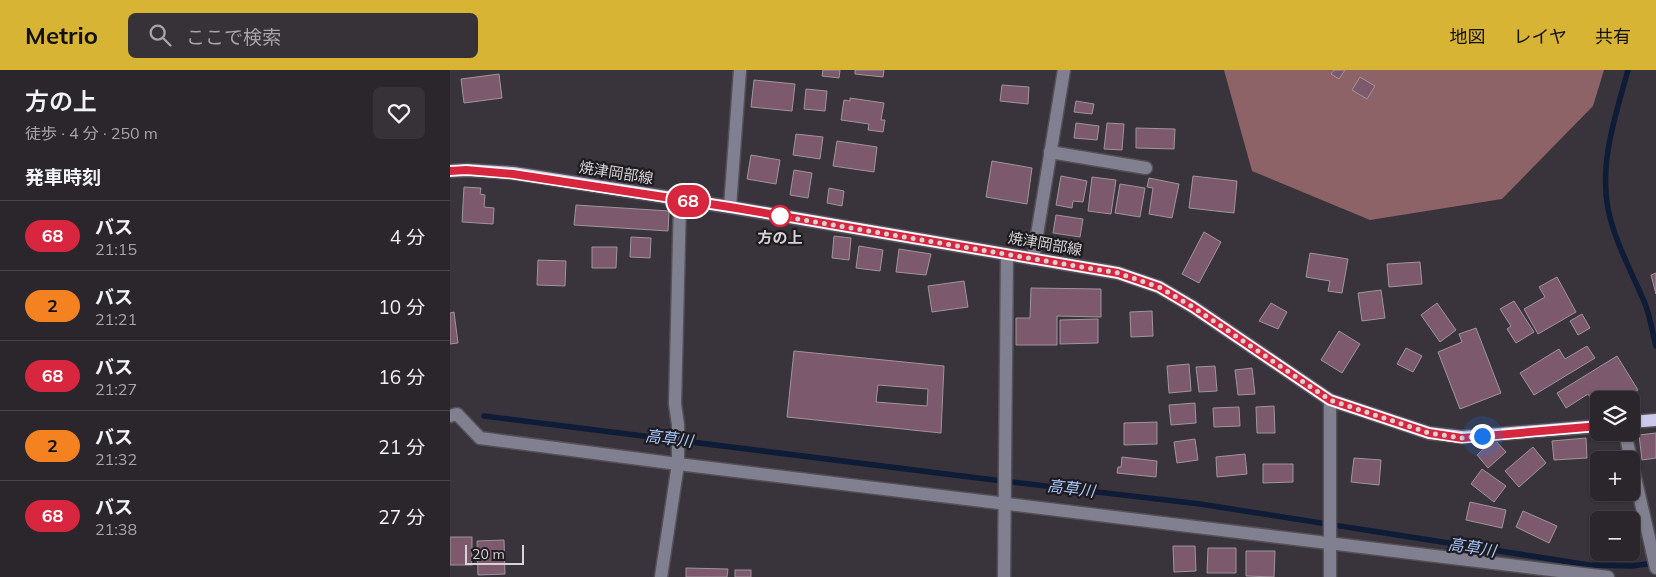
<!DOCTYPE html>
<html lang="ja">
<head>
<meta charset="utf-8">
<style>
  body { margin:0; font-family:Mulish,"Noto Sans JP",sans-serif; background:#373238; color:#f1f3f6; height:100vh; display:flex; flex-direction:column; font-size:19px; white-space:nowrap }
  * { box-sizing:border-box; margin:0 }
  p { font-size:16px; color:#a6a5a9 }
  .icon { flex:none; width:28px; height:28px; fill:none; stroke:currentColor; stroke-width:2; stroke-linecap:round; stroke-linejoin:round }
  .map { position:relative; flex:1; overflow:hidden }
  .side { display:flex; flex-direction:column; background:#2b262c; width:450px }
  .side>* { flex:none }
  .badge { padding:0 10px; border-radius:16px; font-size:18px; line-height:32px }
  .fabs { position:absolute; left:1140px; top:321px; display:grid; gap:10px }
  .fabs a { display:grid; place-items:center; width:50px; height:50px; border-radius:8px; background:#2b262c; box-shadow:0 1px 4px #0004,0 0 0 1px #474348; font-size:25px }
  .scale { position:absolute; left:15px; bottom:12px; width:59px; box-sizing:border-box; padding-left:5px; border:2px solid #d6d3d7; border-top:0; font-size:14px; line-height:18px; white-space:nowrap; color:#d6d3d7; -webkit-text-stroke:4px #1e1c1f; paint-order:stroke }
  .you { position:absolute; width:25px; height:25px; margin:-12px; border:4px solid #fff; border-radius:50%; background:#1a73e8; box-shadow:0 0 0 8px #1a73e833 }
  .map>.badge { position:absolute; translate:-50% -50%; box-shadow:0 0 0 2px #fff }
  h2 { padding:0 25px; font-size:19px; line-height:45px }
  .round { display:grid; place-items:center; flex:none; width:52px; height:52px; border-radius:8px; background:#373238 }
  .summary { display:flex; align-items:center; justify-content:space-between; height:85px; padding:0 25px }
  h1 { font-size:24px; font-weight:600; line-height:38px }
  ul { padding:0; list-style:none }
  li { display:flex; align-items:center; gap:15px; height:70px; padding:0 25px; border-top:1px solid #474348 }
  li div { flex:1 }
  li b { display:block; font-size:19px }
  li em { font-style:normal }
  li .badge { min-width:55px; font-weight:700; text-align:center }
  header { display:flex; align-items:center; gap:30px; box-sizing:border-box; height:70px; padding:0 25px; background:#d8b434; color:#111 }
  header strong { font-size:24px }
  nav { display:flex; gap:28px; margin-inline-start:auto; font-size:18px }
  .search { width:350px; height:45px; background:#373238; display:flex; align-items:center; gap:12px; box-sizing:border-box; padding:0 18px; border-radius:8px; color:#a6a5a9; font-size:19px }
  main { display:flex; flex:1; min-height:0 }
  .map>svg:first-child { display:block }
  .forest { fill:#8d6368 }
  .lines { fill:none; stroke-linecap:round; stroke-linejoin:round }
  .stream { stroke:#0e1c37; stroke-width:5.5 }
  .building { fill:#7d596e; stroke:#9f959a; fill-rule:evenodd }
  .minor-casing { stroke:#555057; stroke-width:15 }
  .major-casing { stroke:#555057; stroke-width:15 }
  .minor { stroke:#818090; stroke-width:12 }
  .major { stroke:#ccc9eb; stroke-width:12 }
  .line-casing { stroke:#fff; stroke-width:11 }
  .line { stroke:#d7263d; stroke-width:8 }
  .walk { stroke:#d6d3d7; stroke-width:5; stroke-dasharray:0 9 }
  .stop-dot { fill:#fff; stroke:#d7263d; stroke-width:2.5 }
  .labels { text-anchor:middle; stroke-width:4.5; stroke-linejoin:round; paint-order:stroke }
  .street-label { font-size:15px; fill:#d6d3d7; stroke:#1e1c1f }
  .stop-label { font-size:15px; font-weight:bold; fill:#d6d3d7; stroke:#1e1c1f }
  .water-label { font-size:16px; font-style:italic; fill:#a6c5fd; stroke:#1e1c1f }
</style>
</head>
<body>
<header>
<strong>Metrio</strong>
<div class="search"><svg class="icon" aria-label="search" viewBox="0 0 24 24"><circle cx="10" cy="10" r="6"/><path d="M15 15l6 6"/></svg>ここで検索</div>
<nav><a>地図</a><a>レイヤ</a><a>共有</a></nav>
</header>
<main>
<section class="side">
<div class="summary"><div><h1>方の上</h1><p>徒歩 · 4 分 · 250 m</p></div><a class="round"><svg class="icon" aria-label="heart" viewBox="0 0 24 24"><path d="M12 20l-8-8c-3-5 5-10 8-4 3-6 11-1 8 4z"/></svg></a></div>
<h2>発車時刻</h2>
<ul>
<li><span class="badge" style="background:#d7263d;color:#fff">68</span><div><b>バス</b><p>21:15</p></div><em>4 分</em></li>
<li><span class="badge" style="background:#f58220;color:#111">2</span><div><b>バス</b><p>21:21</p></div><em>10 分</em></li>
<li><span class="badge" style="background:#d7263d;color:#fff">68</span><div><b>バス</b><p>21:27</p></div><em>16 分</em></li>
<li><span class="badge" style="background:#f58220;color:#111">2</span><div><b>バス</b><p>21:32</p></div><em>21 分</em></li>
<li><span class="badge" style="background:#d7263d;color:#fff">68</span><div><b>バス</b><p>21:38</p></div><em>27 分</em></li>
</ul>
</section>
<div class="map">
<svg width="1206" height="507" viewBox="0 0 1206 507">
  <rect width="100%" height="100%" fill="#39333b"/>
  <path class="forest" d="M774,0H1154L1143,36L1052,129L920,150L802,101Z"/>
  <g class="lines">
    <g class="stream">
      <path d="M1178,0C1166,44 1149,92 1158,139C1165,172 1181,201 1194,231C1200,245 1202,261 1206,276"/>
      <path d="M34,346L528,408L750,434L1139,495L1182,496L1204,493"/>
    </g>
  </g>
  <g class="building">
    <path d="M373,0H390L389,8L372,6Z"/>
    <path d="M405,0H434L433,7L405,4Z"/>
    <path d="M884,0H895L889,9L881,4Z"/>
    <path d="M49,4L52,28L14,33L11,9Z"/>
    <path d="M910,7L925,16L917,29L902,20Z"/>
    <path d="M304,10L345,14L342,41L301,37Z"/>
    <path d="M552,15L579,17L578,34L550,31Z"/>
    <path d="M356,19L377,21L375,41L354,39Z"/>
    <path d="M400,28L434,33L431,50H435L433,62L418,60L419,54L391,50L394,30L400,31Z"/>
    <path d="M626,31L644,34L642,44L624,42Z"/>
    <path d="M626,53L649,56L647,70L624,68Z"/>
    <path d="M657,53L674,54L672,80L654,79Z"/>
    <path d="M686,58L725,59L724,79L686,78Z"/>
    <path d="M346,64L373,67L370,89L343,85Z"/>
    <path d="M387,71L427,77L424,102L383,96Z"/>
    <path d="M301,85L330,90L326,114L297,109Z"/>
    <path d="M542,91L582,98L577,134L536,127Z"/>
    <path d="M344,100L362,103L358,128L340,125Z"/>
    <path d="M611,106L637,111L633,132L623,131L622,138L606,135Z"/>
    <path d="M743,106L787,111L784,143L739,138Z"/>
    <path d="M642,107L666,110L661,144L638,141Z"/>
    <path d="M699,108L729,114L722,148L699,144L703,118L697,117Z"/>
    <path d="M670,114L695,118L690,147L665,143Z"/>
    <path d="M14,117L31,118L30,124L35,125L34,137L44,138L43,154L12,152Z"/>
    <path d="M379,118L394,121L392,136L377,133Z"/>
    <path d="M126,135L219,141L218,161L124,155Z"/>
    <path d="M606,145L633,149L630,167L603,163Z"/>
    <path d="M754,162L771,172L749,213L732,204Z"/>
    <path d="M384,166L401,168L399,190L382,188Z"/>
    <path d="M181,167L201,168L200,188L180,187Z"/>
    <path d="M409,176L433,180L430,201L406,198Z"/>
    <path d="M142,177H167L166,198H142Z"/>
    <path d="M449,179L481,184L476,205L446,202Z"/>
    <path d="M860,183L898,189L892,223L878,221L880,211L856,207Z"/>
    <path d="M88,190L116,191L115,216L87,215Z"/>
    <path d="M970,192L972,214L939,217L937,194Z"/>
    <path d="M1206,203V224L1201,205Z"/>
    <path d="M1107,207L1126,242L1088,264L1074,239L1095,227L1089,217Z"/>
    <path d="M514,211L518,237L482,242L478,216Z"/>
    <path d="M581,218L651,219V247L607,246V275H566V248H580Z"/>
    <path d="M931,220L935,248L912,251L908,223Z"/>
    <path d="M1064,231L1084,262L1066,273L1057,259L1061,256L1050,239Z"/>
    <path d="M821,233L837,242L828,259L809,251Z"/>
    <path d="M987,233L1006,260L990,272L971,245Z"/>
    <path d="M702,241L703,266L681,267L680,242Z"/>
    <path d="M4,242L8,273L0,274V243Z"/>
    <path d="M1132,244L1140,258L1128,265L1120,251Z"/>
    <path d="M648,249V273L610,274V250Z"/>
    <path d="M1026,258L1051,323L1010,339L988,282L1012,272L1009,264Z"/>
    <path d="M889,261L910,274L892,303L871,290Z"/>
    <path d="M1137,276L1145,288L1084,325L1070,303L1109,279L1115,289Z"/>
    <path d="M956,278L972,286L963,302L947,294Z"/>
    <path d="M344,281L494,296L491,363L337,347ZM428,315L478,319L477,336L426,332Z"/>
    <path d="M1167,286L1188,320L1171,330H1149V341L1138,324L1116,338L1107,323Z"/>
    <path d="M739,294L741,321L719,323L717,296Z"/>
    <path d="M765,296L767,321L749,322L746,297Z"/>
    <path d="M802,298L805,324L788,325L785,300Z"/>
    <path d="M745,333L746,353L721,355L719,335Z"/>
    <path d="M824,336L825,363H807L806,337Z"/>
    <path d="M789,337L790,356L764,357L763,338Z"/>
    <path d="M707,352V374L674,375V353Z"/>
    <path d="M1206,363V388L1192,390L1189,365Z"/>
    <path d="M1136,368L1137,388L1104,390L1102,371Z"/>
    <path d="M745,369L748,390L727,393L724,372Z"/>
    <path d="M1044,369L1056,382L1038,398L1027,385Z"/>
    <path d="M1083,377L1096,393L1069,417L1055,401Z"/>
    <path d="M795,384L797,404L767,407L766,387Z"/>
    <path d="M672,387L707,391L706,407L667,403L668,397H671Z"/>
    <path d="M904,388L931,390L929,415L901,412Z"/>
    <path d="M813,394H843V412L813,413Z"/>
    <path d="M1032,399L1056,416L1044,432L1021,414Z"/>
    <path d="M1020,432L1056,440L1052,458L1016,450Z"/>
    <path d="M1073,441L1107,456L1099,473L1066,457Z"/>
    <rect x="0" y="467" width="22" height="28"/>
    <path d="M54,470L55,504L28,505L27,471Z"/>
    <path d="M723,476H745L746,501L724,502Z"/>
    <path d="M758,478H786V503H757Z"/>
    <path d="M796,481H825L824,507L796,506Z"/>
    <path d="M236,498L278,499L277,507H236Z"/>
    <rect x="285" y="500" width="16" height="7"/>
  </g>
  <g class="lines">
    <g class="minor-casing">
      <g id="minor">
        <path d="M600,82L696,98"/>
        <path d="M280,137L290,0"/>
        <path d="M583,189L614,0"/>
        <path d="M0,346L7,344L30,368L228,394L1158,507"/>
        <path d="M1175,362L1181,390"/>
        <path d="M1181,390L1206,498"/>
        <path d="M211,507L228,394V355L225,334L230,130"/>
        <path d="M554,507L557,184"/>
        <path d="M880,507V330"/>
      </g>
    </g>
    <g class="major-casing">
      <g id="major">
        <path d="M0,101L17,100L63,103L280,137L668,203L709,217L743,237L880,330L979,363L1012,367L1149,356"/>
        <path d="M1181,352L1206,350"/>
      </g>
    </g>
    <use href="#minor" class="minor"/>
    <use href="#major" class="major"/>
  </g>
  <g class="lines">
    <g class="line-casing">
      <path id="line" d="M0,101L16,100L63,104L280,137L668,203L709,217L743,237L880,330L979,363L1012,368L1149,356"/>
    </g>
    <use href="#line" class="line"/>
    <path class="walk" d="M330,146L668,203L709,217L743,237L880,330L979,363L1012,368L1032,366"/>
  </g>
  <circle class="stop-dot" cx="330" cy="146" r="10"/>
  <g class="labels">
    <g class="street-label">
      <text transform="translate(166 103) rotate(9)" y="5">焼津岡部線</text>
      <text transform="translate(595 174) rotate(10)" y="5">焼津岡部線</text>
    </g>
    <g class="stop-label">
      <text x="330" y="173">方の上</text>
    </g>
    <g class="water-label">
      <text transform="translate(219 368) rotate(7)" y="6">高草川</text>
      <text transform="translate(621 418) rotate(7)" y="6">高草川</text>
      <text transform="translate(1022 477) rotate(9)" y="6">高草川</text>
    </g>
  </g>
</svg>
<div class="fabs">
<a><svg class="icon" aria-label="layers" viewBox="0 0 24 24"><path d="M12 4l9 5-9 5-9-5zM3 14l9 5 9-5"/></svg></a>
<a>+</a>
<a>−</a>
</div>
<div class="scale">20 m</div>
<div class="you" style="left:1032px;top:366px"></div>
<b class="badge" style="left:238px;top:131px;background:#d7263d;color:#fff">68</b>
</div>
</main>
</body>
</html>
